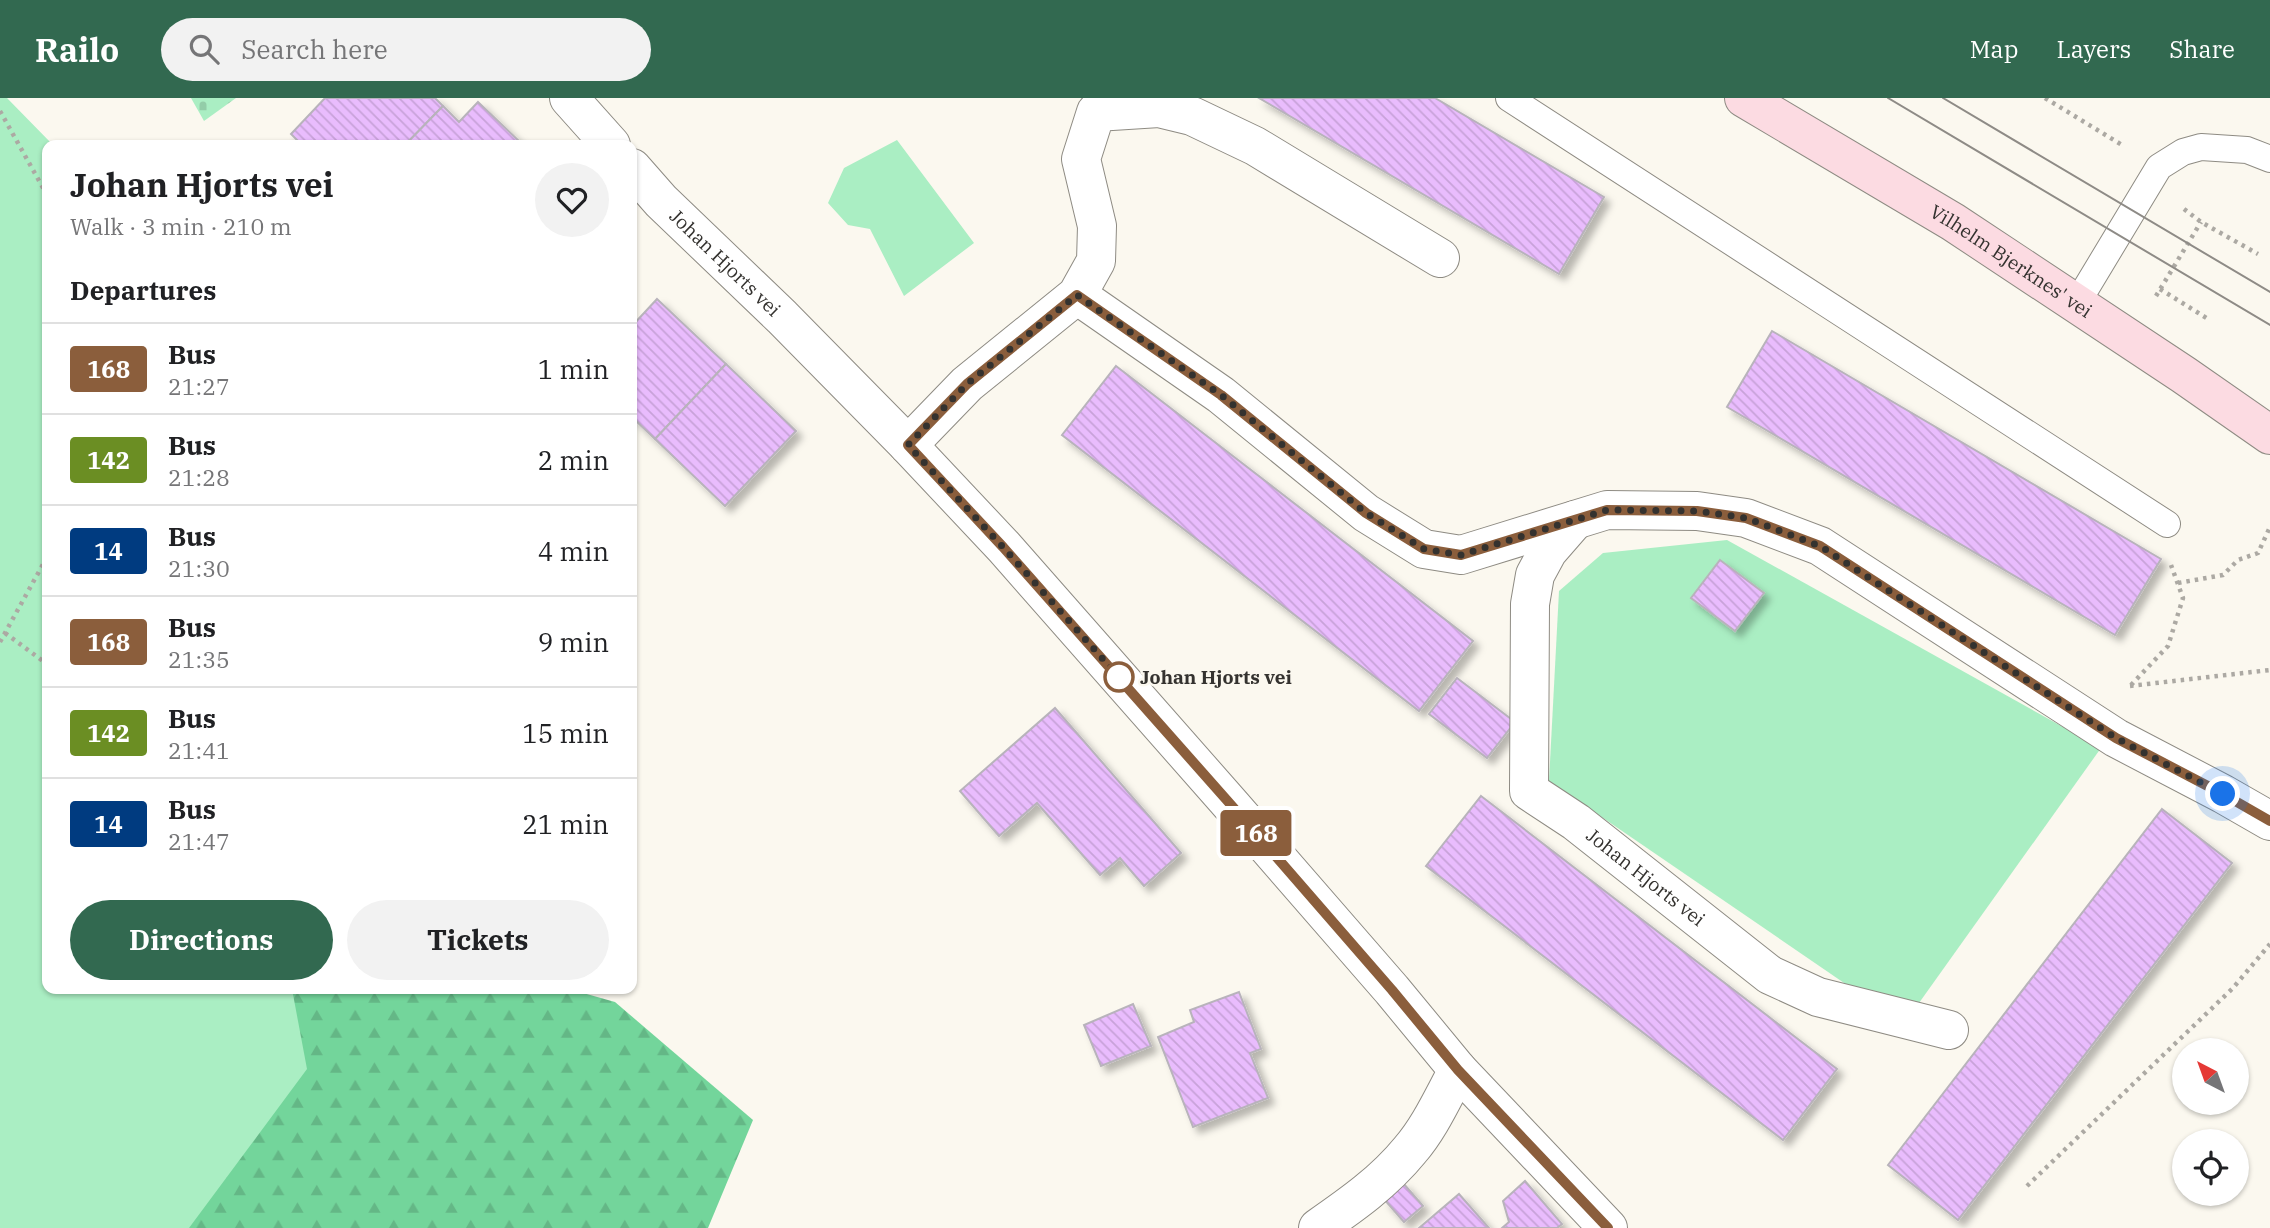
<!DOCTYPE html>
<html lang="en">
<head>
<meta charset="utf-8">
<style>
  body { margin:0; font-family:"IBM Plex Serif",serif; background:#f2f2f2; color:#202124; height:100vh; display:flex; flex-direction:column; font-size:26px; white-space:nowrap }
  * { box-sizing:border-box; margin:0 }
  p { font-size:23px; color:#757577 }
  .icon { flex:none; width:38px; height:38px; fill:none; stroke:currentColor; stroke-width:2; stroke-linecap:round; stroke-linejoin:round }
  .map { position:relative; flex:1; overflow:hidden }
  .sheet { position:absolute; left:42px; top:42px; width:595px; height:854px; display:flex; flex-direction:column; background:#fff; border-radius:14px; box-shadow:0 2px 5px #0004 }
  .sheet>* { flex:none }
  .badge { padding:0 14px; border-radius:5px; font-size:24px; line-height:46px }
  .needle { width:46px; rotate:319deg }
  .fabs { position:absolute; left:2172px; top:940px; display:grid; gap:14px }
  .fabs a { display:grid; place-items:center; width:77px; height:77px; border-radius:50%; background:#fff; box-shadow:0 2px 5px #0004; font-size:35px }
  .you { position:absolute; width:35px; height:35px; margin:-18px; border:5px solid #fff; border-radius:50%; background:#1a73e8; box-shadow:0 0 0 10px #1a73e833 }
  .map>.badge { position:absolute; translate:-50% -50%; box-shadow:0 0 0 4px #fff }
  h2 { padding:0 28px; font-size:26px; line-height:63px }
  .round { display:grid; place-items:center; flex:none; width:74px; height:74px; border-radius:37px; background:#f2f2f2 }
  .head { display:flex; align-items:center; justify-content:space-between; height:119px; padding:0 28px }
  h1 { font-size:33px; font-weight:800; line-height:52px }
  .button { display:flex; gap:14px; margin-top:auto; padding:14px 28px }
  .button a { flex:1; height:80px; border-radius:42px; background:#326950; color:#fff; font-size:28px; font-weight:800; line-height:80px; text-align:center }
  .button a+a { background:#f2f2f2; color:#202124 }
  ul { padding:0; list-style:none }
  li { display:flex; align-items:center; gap:21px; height:91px; padding:0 28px; border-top:2px solid #e0e0e0 }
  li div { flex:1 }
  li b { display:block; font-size:26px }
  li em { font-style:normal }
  li .badge { min-width:77px; font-weight:700; text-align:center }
  header { display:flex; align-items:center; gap:42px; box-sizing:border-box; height:98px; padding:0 35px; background:#326950; color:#fff }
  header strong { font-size:33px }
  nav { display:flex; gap:38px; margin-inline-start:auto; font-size:24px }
  .search { width:490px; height:63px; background:#f2f2f2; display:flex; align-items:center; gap:18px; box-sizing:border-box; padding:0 24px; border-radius:38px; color:#757577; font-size:26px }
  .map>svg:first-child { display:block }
  .forest { fill:url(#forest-firs) }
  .cemetery { fill:url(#cemetery-stones) }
  .park { fill:#aaeec3 }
  .building { fill:url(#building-back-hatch); stroke:#b8b3bb; stroke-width:2; filter:url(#shadow) }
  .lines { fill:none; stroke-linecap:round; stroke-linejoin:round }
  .lane-casing { stroke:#8e8b83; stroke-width:28 }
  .street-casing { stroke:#8e8b83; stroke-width:40 }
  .secondary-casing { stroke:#8e8b83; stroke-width:40 }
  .path { stroke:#aca9a3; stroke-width:4.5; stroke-dasharray:3.5 5; stroke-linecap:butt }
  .lane { stroke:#fff; stroke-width:26 }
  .street { stroke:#fff; stroke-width:38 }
  .secondary { stroke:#fcdbe2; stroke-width:38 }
  .tram { stroke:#8e8b86; stroke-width:2 }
  .line-casing { stroke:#fff; stroke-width:16 }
  .line { stroke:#8b5e3c; stroke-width:10 }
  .walk { stroke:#34322f; stroke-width:7; stroke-dasharray:0 12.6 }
  .stop-dot { fill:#fff; stroke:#8b5e3c; stroke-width:3.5 }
  .labels { text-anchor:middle; stroke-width:5; stroke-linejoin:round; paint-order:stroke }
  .street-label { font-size:19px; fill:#34322f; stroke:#fbf8ef }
  .stop-label { font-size:19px; font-weight:bold; fill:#34322f; stroke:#fbf8ef; text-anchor:start }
</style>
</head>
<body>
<header>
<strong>Railo</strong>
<div class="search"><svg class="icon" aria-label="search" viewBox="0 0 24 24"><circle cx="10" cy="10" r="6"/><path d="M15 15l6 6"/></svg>Search here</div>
<nav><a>Map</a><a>Layers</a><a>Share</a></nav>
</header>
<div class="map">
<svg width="2270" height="1130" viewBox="0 0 2270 1130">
  <defs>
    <pattern id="forest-firs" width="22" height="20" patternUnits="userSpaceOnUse" patternTransform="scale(1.75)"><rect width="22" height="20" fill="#73d59b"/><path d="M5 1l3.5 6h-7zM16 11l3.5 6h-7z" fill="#64b786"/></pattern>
    <pattern id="cemetery-stones" width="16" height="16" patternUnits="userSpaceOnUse" patternTransform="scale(1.75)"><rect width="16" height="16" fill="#aaeec3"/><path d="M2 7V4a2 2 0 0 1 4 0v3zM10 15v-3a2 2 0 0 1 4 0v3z" fill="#93cda8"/></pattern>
    <pattern id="building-back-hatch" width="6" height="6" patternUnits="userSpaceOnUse" patternTransform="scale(1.75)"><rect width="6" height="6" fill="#e9bcfd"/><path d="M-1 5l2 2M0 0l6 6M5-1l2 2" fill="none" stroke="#c8a2d9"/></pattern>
    <filter id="shadow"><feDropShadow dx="6" dy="6" stdDeviation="3.5" flood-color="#0004"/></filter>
  </defs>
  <rect width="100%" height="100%" fill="#fbf8ef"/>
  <path class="forest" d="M117,891H569L615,904L753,1022L708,1130H0Z"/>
  <path class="cemetery" d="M191,0H236L204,23Z"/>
  <g class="park">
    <path d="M0,0H7L53,47H47V891H292L307,971L189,1130H0Z"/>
    <path d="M897,42L974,145L904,198L870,131L848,127L828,105L844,70Z"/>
    <path d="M1727,442L2101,650L1904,926L1549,683L1559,493L1603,455Z"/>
  </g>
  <g class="building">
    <path d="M325,0H435L443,8L405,47H302L291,36Z"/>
    <path d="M1259,0H1435L1604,99L1559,176Z"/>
    <path d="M478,4L520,44L517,47H405L443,8L459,24Z"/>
    <path d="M657,201L726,266L655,341L632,319V228Z"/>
    <path d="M1772,233L2161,461L2115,537L1727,309Z"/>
    <path d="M726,266L796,333L725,408L655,341Z"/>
    <path d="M1116,268L1473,543L1419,613L1062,337Z"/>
    <path d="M1720,462L1764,495L1735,533L1691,500Z"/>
    <path d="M1457,580L1515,624L1487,660L1429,616Z"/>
    <path d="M1055,610L1181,755L1144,788L1120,760L1100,777L1037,705L999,738L960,693Z"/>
    <path d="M1481,698L1837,971L1783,1042L1426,768Z"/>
    <path d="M2162,711L2232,765L1958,1122L1888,1067Z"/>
    <path d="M1239,894L1261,951L1250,955L1268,1000L1193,1029L1158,939L1194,924L1190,912Z"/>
    <path d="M1133,906L1151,948L1101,968L1084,927Z"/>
    <path d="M1525,1083L1562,1126L1557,1130H1502L1509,1124L1503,1103Z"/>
    <path d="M1403,1085L1423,1108L1404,1124L1384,1101Z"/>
    <path d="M1459,1096L1489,1130H1419Z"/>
  </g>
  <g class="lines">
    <g class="lane-casing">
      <g id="lane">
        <path d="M1509,0L2167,426"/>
        <path d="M2077,205L2159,69L2183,54L2201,49L2247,52L2270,61"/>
      </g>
    </g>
    <g class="street-casing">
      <g id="street">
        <path d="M569,0L611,47"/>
        <path id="s1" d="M632,70L661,103L782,219L908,347L1004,449L1232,708L1392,892L1458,972L1608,1130"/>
        <path d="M1077,197L1221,297L1366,415L1424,451L1461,457L1607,412L1697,413L1746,420L1820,448L2116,640L2223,696L2270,723"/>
        <path d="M908,347L967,286L1077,197L1096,163L1097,128L1081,61L1096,14L1159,10L1192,18L1255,48L1440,160"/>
        <path id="s2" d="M1575,422L1548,453L1535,477L1530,506L1529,693L1576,724L1770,877L1818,899L1949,932"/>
        <path d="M1318,1130C1351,1107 1384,1084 1410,1052C1430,1029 1443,999 1458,972"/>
      </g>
    </g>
    <g class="secondary-casing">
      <g id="secondary">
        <path id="s3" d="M1744,0L1953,124L2184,277L2270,337"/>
      </g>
    </g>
    <g class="path">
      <path d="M2045,0L2122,47"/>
      <path d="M0,13L47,97"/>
      <path d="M2184,111L2201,124L2258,156"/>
      <path d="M2160,191L2208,221"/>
      <path d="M2156,198L2201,124"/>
      <path d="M2178,485L2223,477L2238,462L2258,455L2270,429"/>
      <path d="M5,535L47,566"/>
      <path d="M0,544L47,459"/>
      <path d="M2131,587L2168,548L2183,500L2171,467"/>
      <path d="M2130,588L2270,572"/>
      <path d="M2027,1088L2233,890L2270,846"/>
    </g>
    <use href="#lane" class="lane"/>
    <use href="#street" class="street"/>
    <use href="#secondary" class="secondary"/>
    <g class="tram">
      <path d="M1888,0L2270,227"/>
      <path d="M1943,0L2270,194"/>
    </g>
  </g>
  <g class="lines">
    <g class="line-casing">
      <path id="line" d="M1608,1130L1458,972L1392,892L1232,708L1003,449L908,347L967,286L1077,197L1221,297L1366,415L1424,451L1461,457L1607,412L1697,413L1746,420L1820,448L2116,640L2223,696L2270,723"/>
    </g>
    <use href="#line" class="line"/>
    <path class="walk" d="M1119,579L1003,449L908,347L967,286L1077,197L1221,297L1366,415L1424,451L1461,457L1607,412L1697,413L1746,420L1820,448L2116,640L2223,696"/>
  </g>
  <circle class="stop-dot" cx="1119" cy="579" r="14"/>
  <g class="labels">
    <g class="street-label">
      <text dy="7" stroke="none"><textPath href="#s3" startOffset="313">Vilhelm Bjerknes' vei</textPath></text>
      <text dy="7" stroke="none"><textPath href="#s1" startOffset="133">Johan Hjorts vei</textPath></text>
      <text dy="7" stroke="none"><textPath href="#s2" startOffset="430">Johan Hjorts vei</textPath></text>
    </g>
    <g class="stop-label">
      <text x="1140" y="586">Johan Hjorts vei</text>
    </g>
  </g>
</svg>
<div class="fabs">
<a><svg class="needle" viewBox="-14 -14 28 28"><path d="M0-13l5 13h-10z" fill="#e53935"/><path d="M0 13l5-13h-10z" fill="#757577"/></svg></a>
<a><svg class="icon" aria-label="locate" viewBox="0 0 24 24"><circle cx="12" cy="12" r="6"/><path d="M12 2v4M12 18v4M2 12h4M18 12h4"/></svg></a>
</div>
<div class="you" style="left:2223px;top:696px"></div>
<b class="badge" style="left:1256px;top:735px;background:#8b5e3c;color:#fff">168</b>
<section class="sheet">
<div class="head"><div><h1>Johan Hjorts vei</h1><p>Walk · 3 min · 210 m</p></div><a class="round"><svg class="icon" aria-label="heart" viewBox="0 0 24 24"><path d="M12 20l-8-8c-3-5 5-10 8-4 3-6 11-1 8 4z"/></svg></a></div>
<h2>Departures</h2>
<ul>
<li><span class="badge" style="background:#8b5e3c;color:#fff">168</span><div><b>Bus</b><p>21:27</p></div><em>1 min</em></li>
<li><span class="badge" style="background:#6b8e23;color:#fff">142</span><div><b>Bus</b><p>21:28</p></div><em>2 min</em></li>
<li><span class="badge" style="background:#003b80;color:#fff">14</span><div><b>Bus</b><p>21:30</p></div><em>4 min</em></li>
<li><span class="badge" style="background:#8b5e3c;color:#fff">168</span><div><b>Bus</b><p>21:35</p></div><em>9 min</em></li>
<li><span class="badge" style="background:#6b8e23;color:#fff">142</span><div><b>Bus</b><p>21:41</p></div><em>15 min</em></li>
<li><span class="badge" style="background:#003b80;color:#fff">14</span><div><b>Bus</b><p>21:47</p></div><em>21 min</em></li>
</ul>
<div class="button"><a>Directions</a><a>Tickets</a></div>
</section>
</div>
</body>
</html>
